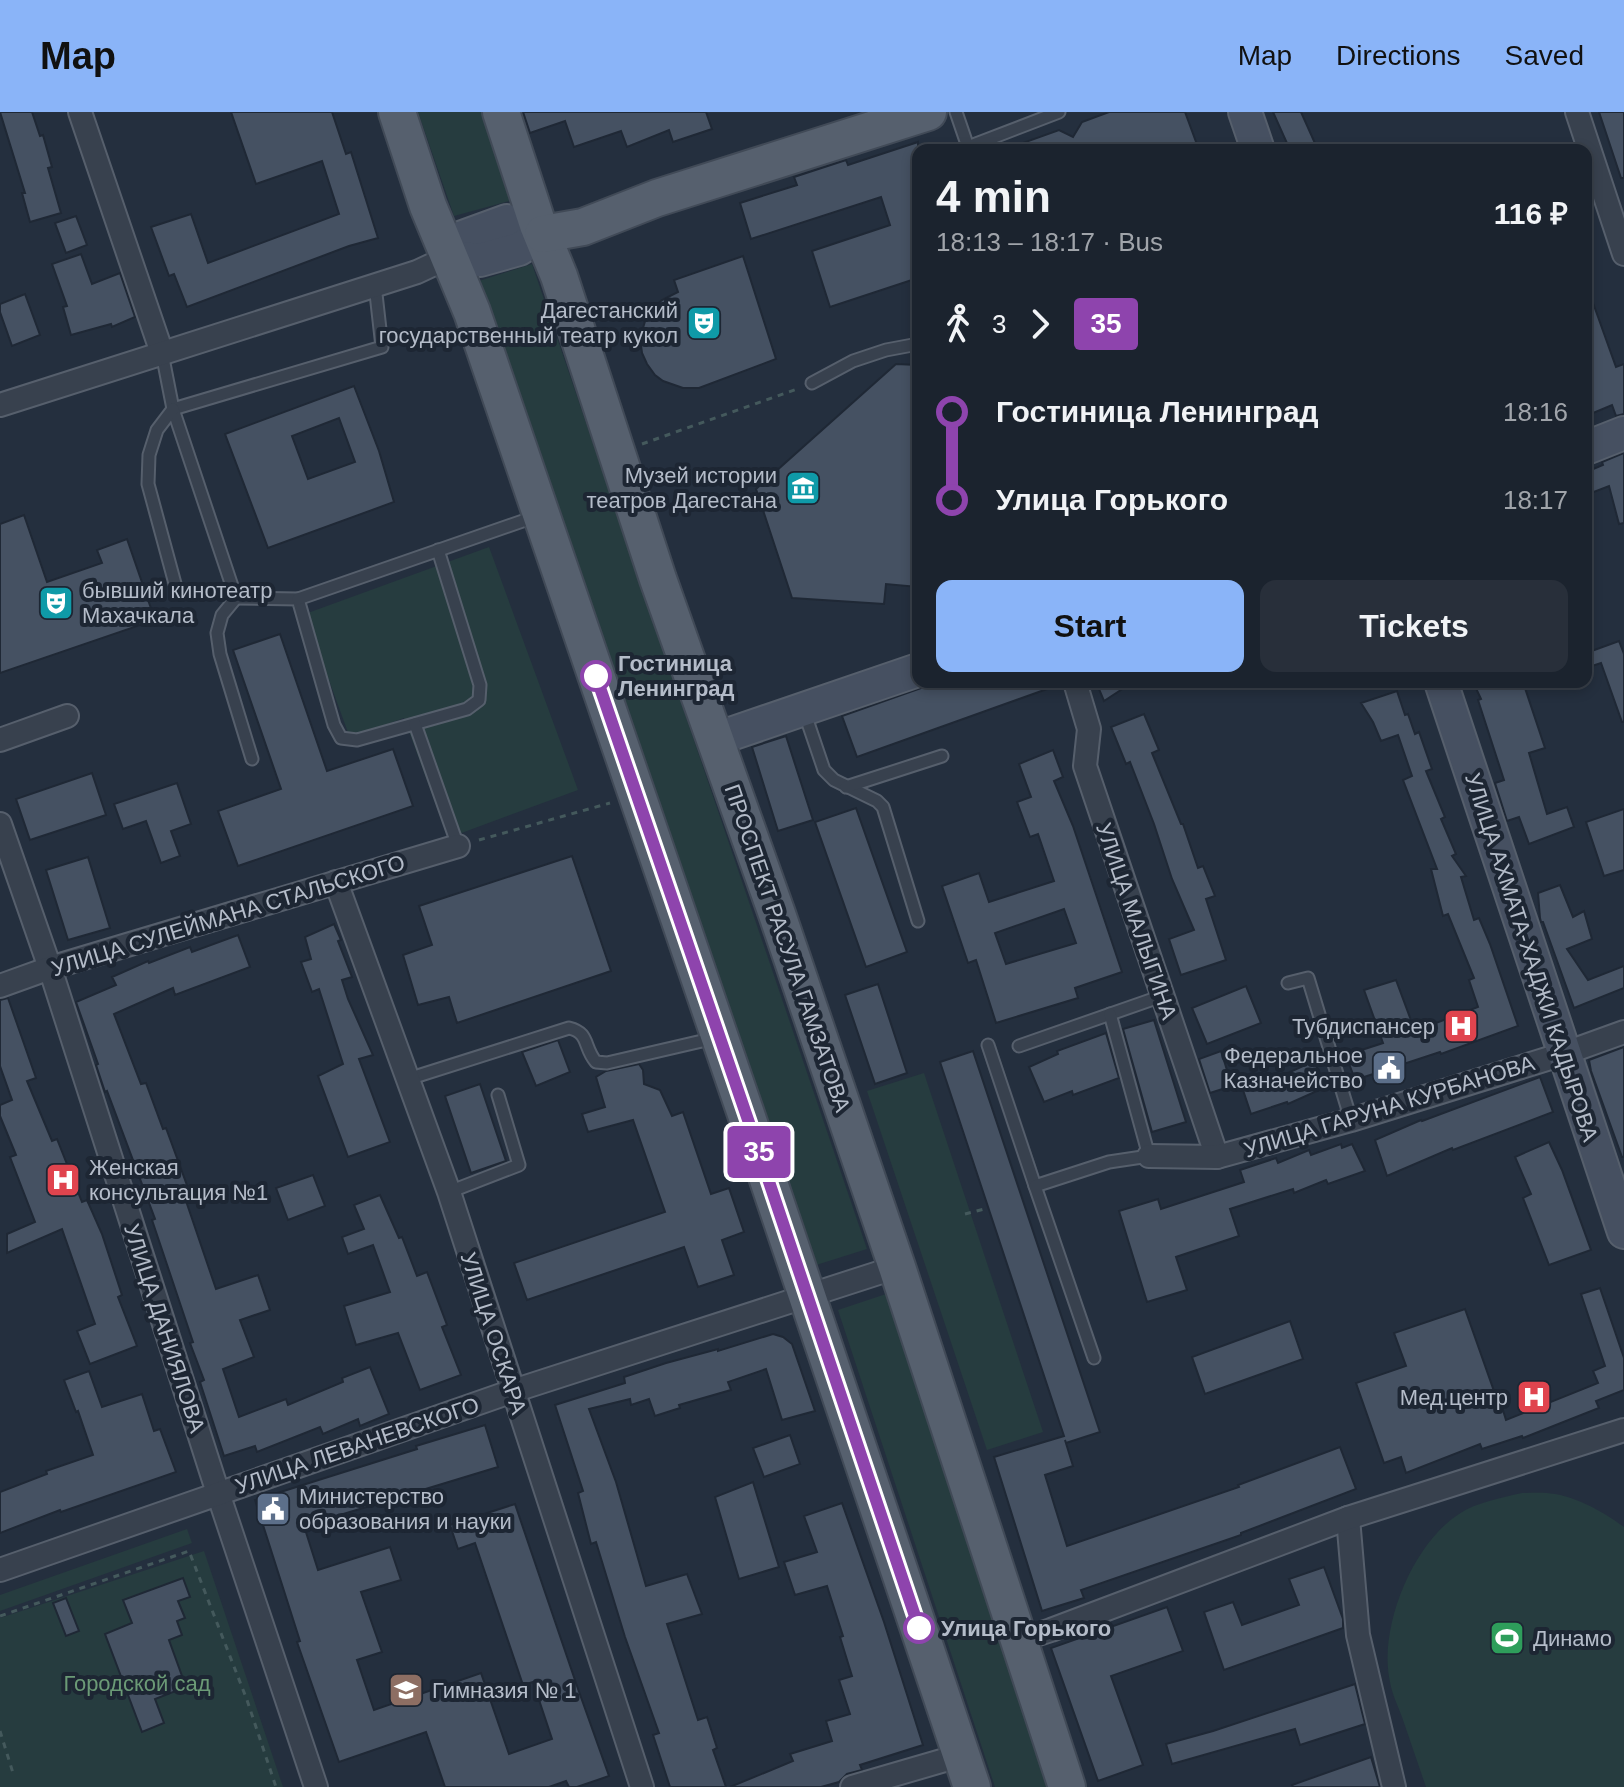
<!DOCTYPE html>
<html lang="en">
<head>
<meta charset="utf-8">
<style>
  body { margin:0; font-family:Arial,sans-serif; background:#282f3a; color:#f1f3f6; height:100vh; display:flex; flex-direction:column; font-size:30px; white-space:nowrap }
  * { box-sizing:border-box; margin:0 }
  p { font-size:26px; color:#a0a4aa }
  .icon { flex:none; width:44px; height:44px; fill:none; stroke:currentColor; stroke-width:2; stroke-linecap:round; stroke-linejoin:round }
  .map { position:relative; flex:1; overflow:hidden }
  .side { position:absolute; left:912px; top:32px; width:680px; height:544px; display:flex; flex-direction:column; background:#1b232e; border-radius:16px; box-shadow:0 4px 12px #0003,0 0 0 2px #39404a }
  .side>* { flex:none }
  .badge { padding:0 16px; border-radius:6px; font-size:28px; line-height:52px }
  .map>.badge { position:absolute; translate:-50% -50%; box-shadow:0 0 0 4px #fff }
  .legs { display:flex; align-items:center; gap:12px; height:88px; padding:0 24px; font-size:26px }
  .legs p { margin-inline-start:auto }
  .headline { display:flex; align-items:center; justify-content:space-between; height:136px; padding:0 24px }
  h1 { font-size:44px; font-weight:800; line-height:60px }
  .action { display:flex; gap:16px; margin-top:auto; padding:16px 24px }
  .action a { flex:1; height:92px; border-radius:16px; background:#8ab4f8; color:#111; font-size:32px; font-weight:800; line-height:92px; text-align:center }
  .action a+a { background:#282f3a; color:#f1f3f6 }
  ul { padding:0 24px; list-style:none }
  li { display:flex; align-items:center; gap:28px; height:88px; font-size:30px }
  li i { display:grid; place-items:center; width:12px; height:100%; margin:0 10px; background:currentColor }
  li i::after { content:''; width:20px; height:20px; margin:-10px; border:6px solid; border-radius:50%; background:#1b232e }
  li p { margin-inline-start:auto }
  li:first-child i { background:linear-gradient(#0000 50%,currentColor 0) }
  li:last-child i { background:linear-gradient(currentColor 50%,#0000 0) }
  header { display:flex; align-items:center; gap:48px; box-sizing:border-box; height:112px; padding:0 40px; background:#8ab4f8; color:#111 }
  header strong { font-size:38px }
  nav { display:flex; gap:44px; margin-inline-start:auto; font-size:28px }
  .map>svg:first-child { display:block }
  .green { fill:#263c3f }
  .building { fill:#455162; stroke:#1f2835; stroke-width:2; fill-rule:evenodd }
  .lines { fill:none; stroke-linecap:round; stroke-linejoin:round }
  .lane-casing { stroke:#565f6c; stroke-width:15 }
  .street-casing { stroke:#565f6c; stroke-width:26 }
  .secondary-casing { stroke:#565f6c; stroke-width:36 }
  .primary-casing { stroke:#414a57; stroke-width:40 }
  .path { stroke:#44595c; stroke-width:3; stroke-dasharray:6 6; stroke-linecap:butt }
  .lane { stroke:#38414e; stroke-width:11 }
  .street { stroke:#38414e; stroke-width:22 }
  .secondary { stroke:#465061; stroke-width:32 }
  .primary { stroke:#56606e; stroke-width:36 }
  .line-1-casing { stroke:#fff; stroke-width:18 }
  .line-1 { stroke:#8e44ad; stroke-width:12 }
  .stop-1-dot { fill:#fff; stroke:#8e44ad; stroke-width:4 }
  .labels { text-anchor:middle; stroke-width:8; stroke-linejoin:round; paint-order:stroke }
  .poi-label { font-size:22px; fill:#b4bcc9; stroke:#1d2633; text-anchor:end }
  .stop-label { font-size:22px; font-weight:bold; fill:#b4bcc9; stroke:#1d2633; text-anchor:start }
  .street-label { font-size:22px; fill:#b4bcc9; stroke:#1d2633 }
  .park-label { font-size:22px; fill:#6b9a76; stroke:#1d2633 }
</style>
</head>
<body>
<header>
<strong>Map</strong>
<nav><a>Map</a><a>Directions</a><a>Saved</a></nav>
</header>
<div class="map">
<svg width="1624" height="1675" viewBox="0 0 1624 1675">
  <rect width="100%" height="100%" fill="#242f3e"/>
  <g class="green">
    <path d="M418,0H484L513,88L454,104Z"/>
    <path d="M532,152L867,1137L813,1154L479,169Z"/>
    <path d="M489,435L578,678L448,726L404,606L350,626L305,502Z"/>
    <path d="M924,961L1043,1320L987,1338L867,979Z"/>
    <path d="M889,1181L1051,1675H995L838,1198Z"/>
    <path d="M1522,1381C1533,1381 1544,1380 1555,1382C1579,1386 1605,1401 1624,1415V1675H1426C1418,1652 1410,1628 1402,1605C1398,1594 1392,1582 1390,1570C1378,1517 1412,1432 1459,1402C1477,1390 1501,1386 1522,1381Z"/>
    <path d="M187,1417L192,1431L0,1499V1483Z"/>
    <path d="M204,1439L283,1675H0V1506Z"/>
  </g>
  <g class="building">
    <path d="M0,0H32L40,24L43,23L52,55L48,56L61,101L30,110L22,81H25Z"/>
    <path d="M231,0H332L346,42L351,40L378,126L349,134L187,195L174,162L169,164L151,115L191,102L208,151L339,102L322,49L256,72Z"/>
    <path d="M523,0H706L712,17L673,30L669,18L627,35L621,19L574,35L565,9L530,21Z"/>
    <path d="M1109,0H1185L1199,38H1010L1009,36L1059,18L1073,25L1082,10Z"/>
    <path d="M1273,0H1301L1318,38H1290Z"/>
    <path d="M1599,0H1624V66H1621Z"/>
    <path d="M918,30V166L830,195L812,139L890,113L881,85L751,127L740,91L797,73L794,65L846,48L848,53Z"/>
    <path d="M76,104L87,133L66,141L55,111Z"/>
    <path d="M81,142L92,172L120,161L135,205L112,215L111,212L71,223L63,195L67,194L52,152Z"/>
    <path d="M743,144L776,247L699,276H683L663,269L655,263L647,252L642,241L640,226L646,206L651,198L662,188L678,180L674,168Z"/>
    <path d="M1586,177H1588L1616,255L1624,252V302L1616,304L1612,293L1586,304Z"/>
    <path d="M25,182L40,223L12,234L0,200V192Z"/>
    <path d="M896,252L918,253V475L886,472L884,492L792,486L756,377Z"/>
    <path d="M354,274L379,339L394,390L268,436L225,322ZM339,306L355,350L308,367L292,324Z"/>
    <path d="M1624,341V411L1619,412L1609,374L1586,383V360L1603,353L1602,350Z"/>
    <path d="M24,403L47,470L102,451L97,438L127,427L155,508L0,561V412Z"/>
    <path d="M280,522L327,659L393,637L413,694L238,754L218,699L281,677L233,538Z"/>
    <path d="M1619,529L1624,542V610H1622L1601,551L1586,556V541Z"/>
    <path d="M938,570H1061V572L857,645L842,604Z"/>
    <path d="M1096,570H1133L1104,589Z"/>
    <path d="M1473,570H1523L1545,636L1529,641L1547,702L1567,695L1574,715L1529,732L1519,705L1507,709L1495,671L1504,668L1478,588L1481,587Z"/>
    <path d="M1397,579L1405,603L1408,602L1415,622L1419,620L1432,657L1426,659L1445,705L1441,707L1456,742L1452,744L1466,764L1461,765L1474,808L1479,806L1490,832L1518,914L1441,942L1440,940L1355,968L1346,943L1383,931L1364,878L1396,868L1415,919L1478,895L1469,868L1474,866L1448,802L1443,804L1431,757H1437L1403,668L1412,664L1398,623L1381,629L1373,610L1361,591Z"/>
    <path d="M1144,602L1159,638L1152,641L1181,712H1183L1198,756L1203,754L1215,784L1206,787L1226,848L1181,863L1169,827L1194,818L1172,767L1154,712L1130,650L1126,652L1111,615Z"/>
    <path d="M786,624L813,708L778,719L752,635Z"/>
    <path d="M1053,638L1063,665L1054,669L1073,714L1122,860L1075,876L1078,886L996,911L976,848L968,851L942,774L979,761L989,790L1054,769L1038,722L1030,725L1017,690L1031,685L1019,652ZM1064,797L1076,831L1006,852L995,821Z"/>
    <path d="M92,661L106,703L30,728L16,687Z"/>
    <path d="M177,671L191,712L171,719L180,744L161,751L146,709L123,717L114,692Z"/>
    <path d="M856,696L907,840L866,855L815,710Z"/>
    <path d="M1624,697V758L1604,764L1586,710Z"/>
    <path d="M572,744L611,859L457,911L449,885L418,893L403,843L432,833L419,794Z"/>
    <path d="M88,745L110,816L68,828L46,758Z"/>
    <path d="M1560,773L1573,805L1584,799L1592,827L1567,837L1588,868L1624,854V876L1574,896L1543,810H1541L1540,806L1538,781Z"/>
    <path d="M334,812L341,828L338,829L352,865L342,868L348,887L373,943L359,947L390,1030L348,1045L318,964L343,952L319,877L312,880L301,850L311,847L305,825Z"/>
    <path d="M238,823L250,855L175,883L173,876L114,902L141,972L146,971L163,1017L166,1016L192,1087L186,1089L216,1177L258,1163L270,1198L240,1208L254,1245L223,1257L239,1305L286,1287L288,1293L343,1270L342,1266L370,1255L389,1302L360,1314L358,1307L323,1322L320,1315L257,1340L255,1334L224,1344L200,1270L204,1268L190,1231L193,1230L152,1108L155,1107L107,979L105,980L96,953L98,952L76,890L116,873L112,865L148,849L149,851L190,835L192,840Z"/>
    <path d="M878,872L907,961L875,972L845,883Z"/>
    <path d="M1246,874L1261,911L1207,932L1192,896Z"/>
    <path d="M8,886L36,966L27,969L52,1029L57,1027L82,1090L87,1088L102,1122L122,1183L118,1185L137,1234L90,1252L77,1219L95,1212L62,1117L7,1141V1122L35,1110L10,1045L16,1043L0,1004V993L12,988L0,954V888Z"/>
    <path d="M1154,908L1186,1010L1152,1020L1123,917Z"/>
    <path d="M1106,921L1119,966L1073,983L1072,979L1044,990L1029,955L1058,942L1057,939Z"/>
    <path d="M558,928L570,960L536,974L522,940Z"/>
    <path d="M1624,935V1045H1622L1591,959L1589,948Z"/>
    <path d="M973,939L1100,1320L1066,1331L1065,1328L1073,1354L1045,1363L1067,1434L1239,1375L1238,1373L1340,1335L1356,1377L1241,1421V1423L1081,1478L1084,1486L1042,1499L994,1345L1064,1324L940,950Z"/>
    <path d="M1221,939L1232,974L1210,981L1199,947Z"/>
    <path d="M1314,949L1326,975L1288,992L1287,990L1251,1002L1241,972L1264,964L1266,971Z"/>
    <path d="M639,952L643,958L644,972L660,978L672,1004L683,1000L711,1082L729,1076L744,1120L722,1128L734,1163L698,1175L684,1135L527,1188L514,1151L665,1100L633,1008L588,1020L582,1002L605,995L596,965L606,959Z"/>
    <path d="M1540,965L1553,1000L1453,1038L1452,1036L1387,1064L1375,1028L1421,1008L1422,1009Z"/>
    <path d="M480,972L506,1049L471,1061L445,984Z"/>
    <path d="M1549,1030L1562,1058L1591,1138L1549,1153L1523,1086L1531,1082L1515,1045Z"/>
    <path d="M1341,1032L1342,1036L1352,1032L1365,1059L1328,1072L1326,1068L1294,1081L1293,1077L1230,1097L1239,1124L1176,1145L1187,1178L1147,1190L1119,1099L1158,1087L1161,1097L1244,1070L1240,1058L1276,1046L1278,1051L1309,1038L1311,1043Z"/>
    <path d="M313,1063L325,1094L288,1108L276,1076Z"/>
    <path d="M380,1083L399,1126L402,1125L417,1164L427,1160L447,1213L442,1215L461,1263L420,1278L398,1221L356,1233L344,1194L390,1180L373,1133L348,1142L342,1125L364,1117L354,1093Z"/>
    <path d="M1600,1176L1624,1246V1278L1596,1289L1599,1296L1566,1309L1523,1326L1522,1324L1482,1337L1480,1332L1406,1361L1401,1345L1384,1351L1356,1271L1406,1254L1394,1221L1465,1197L1500,1296L1502,1295L1506,1308L1598,1271L1593,1259L1605,1254L1581,1182Z"/>
    <path d="M1290,1209L1303,1247L1205,1282L1192,1245Z"/>
    <path d="M773,1222L783,1225L792,1232L815,1299L782,1308L766,1257L728,1270L731,1278L679,1293L680,1296L655,1304L649,1287L631,1293L630,1287L589,1297L616,1370L646,1474L687,1462L702,1502L667,1512L698,1608L707,1605L717,1636L713,1638L726,1675H670L653,1623L659,1621L625,1525L596,1430L591,1432L578,1381L583,1379L555,1293L625,1271L624,1265L666,1251L718,1237V1239Z"/>
    <path d="M89,1259L102,1295L142,1282L154,1319L160,1317L176,1360L61,1400L60,1398L0,1421V1380L47,1362L46,1359L93,1343L78,1299L76,1300L64,1268Z"/>
    <path d="M485,1313L498,1355L304,1414L318,1458L390,1435L401,1468L361,1480L382,1540L357,1548L374,1598L481,1561L509,1642L552,1627L533,1570L523,1573L475,1431L458,1437L450,1413L515,1392L577,1574L609,1664L577,1675H569L566,1669L549,1675H445L426,1620L339,1650L297,1530L300,1529L255,1388L417,1337L416,1334Z"/>
    <path d="M790,1323L800,1352L764,1365L753,1336Z"/>
    <path d="M753,1370L779,1455L739,1467L715,1385Z"/>
    <path d="M842,1391L884,1510L923,1633L860,1653L862,1658L847,1662L839,1670L821,1675H730L793,1649L790,1642L832,1629L826,1609L850,1602L839,1568L852,1564L840,1525L843,1524L827,1474L795,1483L784,1450L817,1440L804,1404Z"/>
    <path d="M1324,1455L1343,1507V1516L1224,1558L1204,1500L1233,1490L1242,1513L1299,1493L1289,1467Z"/>
    <path d="M183,1466L190,1485L178,1489L185,1506L177,1509L182,1523L169,1528L186,1575L155,1587L164,1611L142,1620L105,1522L132,1511L123,1488Z"/>
    <path d="M66,1486L79,1519L66,1524L53,1491Z"/>
    <path d="M1167,1495L1183,1539L1111,1564L1143,1653L1098,1669L1051,1536Z"/>
    <path d="M1355,1572L1365,1612L1300,1633L1295,1617L1172,1652L1166,1632L1213,1619Z"/>
    <path d="M1371,1645L1380,1675H1293L1292,1673Z"/>
  </g>
  <g class="lines">
    <g class="lane-casing">
      <g id="lane">
        <path d="M956,0L968,35L1059,0"/>
        <path d="M162,241L173,297L382,235L375,173"/>
        <path d="M812,271L853,249L886,238L918,232"/>
        <path d="M173,297L236,486L298,487L334,613L341,626L357,628L467,597L479,588L480,573L438,438"/>
        <path d="M173,297L157,318L149,343L148,372L177,479"/>
        <path d="M236,486L222,503L217,521L220,542L252,647"/>
        <path d="M298,487L537,404"/>
        <path d="M805,602L824,658L834,668L877,689L883,695L918,809"/>
        <path d="M415,612L458,734"/>
        <path d="M846,675L942,644"/>
        <path d="M1288,871L1308,866L1351,1008"/>
        <path d="M988,933L1035,1074"/>
        <path d="M1019,934L1162,884"/>
        <path d="M408,967L569,916C590,921 583,935 596,950L607,951L715,926"/>
        <path d="M449,1080L519,1053L498,983"/>
        <path d="M1094,1246L1035,1074L1109,1050L1149,1044L1110,902"/>
      </g>
    </g>
    <g class="street-casing">
      <g id="street">
        <path d="M80,0L162,241"/>
        <path d="M1577,0L1624,142"/>
        <path d="M0,293L417,160L449,145"/>
        <path d="M1075,570L1089,617L1085,654L1217,1045"/>
        <path d="M0,628L67,604"/>
        <path d="M0,712L50,856L218,1381L316,1675"/>
        <path d="M336,770L449,1080L642,1675"/>
        <path d="M0,874L50,856L458,734"/>
        <path d="M1149,1044L1217,1045L1351,1008L1563,942L1624,920"/>
        <path d="M1348,1406L1358,1523L1394,1675"/>
        <path d="M0,1458L513,1279L897,1155"/>
        <path d="M1017,1529L1051,1518L1348,1406L1624,1318"/>
        <path d="M852,1675L962,1643"/>
      </g>
    </g>
    <g class="secondary-casing">
      <g id="secondary">
        <path d="M1245,0L1258,38"/>
        <path d="M449,145L463,125L507,109L538,113"/>
        <path d="M449,145L480,148L519,137L543,122"/>
        <path d="M1586,336L1624,321"/>
        <path d="M1441,570L1624,1120"/>
        <path d="M716,627L918,558"/>
      </g>
    </g>
    <g class="primary-casing">
      <g id="primary">
        <path d="M397,0L428,94L472,200L748,1008L972,1675"/>
        <path d="M501,0L538,113L559,164L658,467L777,802L897,1155L1067,1675"/>
        <path d="M543,122L583,115L657,86L928,0"/>
      </g>
    </g>
    <g class="path">
      <path d="M642,332L797,277"/>
      <path d="M479,728L610,691"/>
      <path d="M965,1102L988,1096"/>
      <path d="M0,1504L189,1439L247,1588L276,1675"/>
      <path d="M0,1619L13,1661"/>
    </g>
    <use href="#lane" class="lane"/>
    <use href="#street" class="street"/>
    <use href="#secondary" class="secondary"/>
    <use href="#primary" class="primary"/>
  </g>
  <g class="lines">
    <g class="line-1-casing">
      <path id="line-1" d="M596,564L758,1037L919,1516"/>
    </g>
    <use href="#line-1" class="line-1"/>
  </g>
  <defs>
    <g id="theatre-square" transform="scale(1.8)"><rect x="-9" y="-9" width="18" height="18" rx="4" fill="#0f9aa8" stroke="#1d2633"/><path d="M-5-5.5Q0-4 5-5.5V0Q5 5 0 6Q-5 5-5 0ZM-3.3-2.5H-1v1.5H-3.3ZM1-2.5H3.3v1.5H1ZM-2.8 1Q0 5.5 2.8 1Z" fill="#fff"/></g>
    <g id="museum-square" transform="scale(1.8)"><rect x="-9" y="-9" width="18" height="18" rx="4" fill="#0f9aa8" stroke="#1d2633"/><path d="M0-6L6-3V-2H-6V-3ZM-5-1h2V3h-2ZM-1-1h2V3h-2ZM3-1h2V3H3ZM-6 4H6V6H-6Z" fill="#fff"/></g>
    <g id="hospital-square" transform="scale(1.8)"><rect x="-9" y="-9" width="18" height="18" rx="4" fill="#e0444e" stroke="#1d2633"/><path d="M-5-5h3v3.5h4V-5h3V5h-3V1.5h-4V5h-3Z" fill="#fff"/></g>
    <g id="civic-square" transform="scale(1.8)"><rect x="-9" y="-9" width="18" height="18" rx="4" fill="#5c6f8a" stroke="#1d2633"/><path d="M-.6-6.5H3V-4.5H.6V-3L4-1V1h2V6H-6V1h2V-1L-.6-3ZM-1.2 2.5V6h2.4V2.5Z" fill="#fff"/></g>
    <g id="stadium-square" transform="scale(1.8)"><rect x="-9" y="-9" width="18" height="18" rx="4" fill="#2e9e5b" stroke="#1d2633"/><path d="M0-5a6.5 5 0 1 0 0 10a6.5 5 0 1 0 0-10ZM-3.5-1.8h7v3.6h-7Z" fill="#fff"/></g>
    <g id="school-square" transform="scale(1.8)"><rect x="-9" y="-9" width="18" height="18" rx="4" fill="#8d6e63" stroke="#1d2633"/><path d="M0-5L7-2L0 1L-7-2ZM-4 1L0 2.5L4 1V4Q0 6-4 4Z" fill="#fff"/></g>
  </defs>
  <g fill-rule="evenodd">
    <use href="#theatre-square" x="704" y="211"/>
    <use href="#museum-square" x="803" y="376"/>
    <use href="#theatre-square" x="56" y="491"/>
    <use href="#hospital-square" x="1461" y="914"/>
    <use href="#civic-square" x="1389" y="956"/>
    <use href="#hospital-square" x="63" y="1068"/>
    <use href="#hospital-square" x="1534" y="1285"/>
    <use href="#civic-square" x="273" y="1397"/>
    <use href="#stadium-square" x="1507" y="1526"/>
    <use href="#school-square" x="406" y="1578"/>
  </g>
  <g class="stop-1-dot">
    <circle cx="596" cy="564" r="14"/>
    <circle cx="919" cy="1516" r="14"/>
  </g>
  <g class="labels">
    <g class="poi-label">
      <text x="678" y="206">Дагестанский<tspan x="678" dy="25">государственный театр кукол</tspan></text>
      <text x="777" y="371">Музей истории<tspan x="777" dy="25">театров Дагестана</tspan></text>
      <text x="82" y="486" text-anchor="start">бывший кинотеатр<tspan x="82" dy="25">Махачкала</tspan></text>
      <text x="1435" y="922">Тубдиспансер</text>
      <text x="1363" y="951">Федеральное<tspan x="1363" dy="25">Казначейство</tspan></text>
      <text x="89" y="1063" text-anchor="start">Женская<tspan x="89" dy="25">консультация №1</tspan></text>
      <text x="1508" y="1293">Мед.центр</text>
      <text x="299" y="1392" text-anchor="start">Министерство<tspan x="299" dy="25">образования и науки</tspan></text>
      <text x="1533" y="1534" text-anchor="start">Динамо</text>
      <text x="432" y="1586" text-anchor="start">Гимназия № 1</text>
    </g>
    <g class="stop-label">
      <text x="618" y="559">Гостиница<tspan x="618" dy="25">Ленинград</tspan></text>
      <text x="941" y="1524">Улица Горького</text>
    </g>
    <g class="street-label">
      <text transform="translate(228 803) rotate(-17)" y="8">УЛИЦА СУЛЕЙМАНА СТАЛЬСКОГО</text>
      <text transform="translate(1137 809) rotate(71)" y="8">УЛИЦА МАЛЫГИНА</text>
      <text transform="translate(788 836) rotate(71)" y="8">ПРОСПЕКТ РАСУЛА ГАМЗАТОВА</text>
      <text transform="translate(1532 845) rotate(72)" y="8">УЛИЦА АХМАТА-ХАДЖИ КАДЫРОВА</text>
      <text transform="translate(1389 994) rotate(-17)" y="8">УЛИЦА ГАРУНА КУРБАНОВА</text>
      <text transform="translate(165 1216) rotate(72)" y="8">УЛИЦА ДАНИЯЛОВА</text>
      <text transform="translate(494 1221) rotate(72)" y="8">УЛИЦА ОСКАРА</text>
      <text transform="translate(357 1333) rotate(-19)" y="8">УЛИЦА ЛЕВАНЕВСКОГО</text>
    </g>
    <g class="park-label">
      <text x="137" y="1579">Городской сад</text>
    </g>
  </g>
</svg>
<b class="badge" style="left:759px;top:1040px;background:#8e44ad;color:#fff">35</b>
<section class="side">
<div class="headline"><div><h1>4 min</h1><p>18:13 – 18:17 · Bus</p></div><b>116 ₽</b></div>
<div class="legs"><svg class="icon" aria-label="walk" viewBox="0 0 24 24"><circle cx="13" cy="4" r="2"/><path d="M13 8l-2 6 4 7M11 14l-3 7M7 12l3-4h3l4 4"/></svg>3<svg class="icon" aria-label="forward" viewBox="0 0 24 24"><path d="M9 5l7 7-7 7"/></svg><b class="badge" style="background:#8e44ad;color:#fff">35</b></div>
<ul>
<li><i style="color:#8e44ad"></i><b>Гостиница Ленинград</b><p>18:16</p></li>
<li><i style="color:#8e44ad"></i><b>Улица Горького</b><p>18:17</p></li>
</ul>
<div class="action"><a>Start</a><a>Tickets</a></div>
</section>
</div>
</body>
</html>
